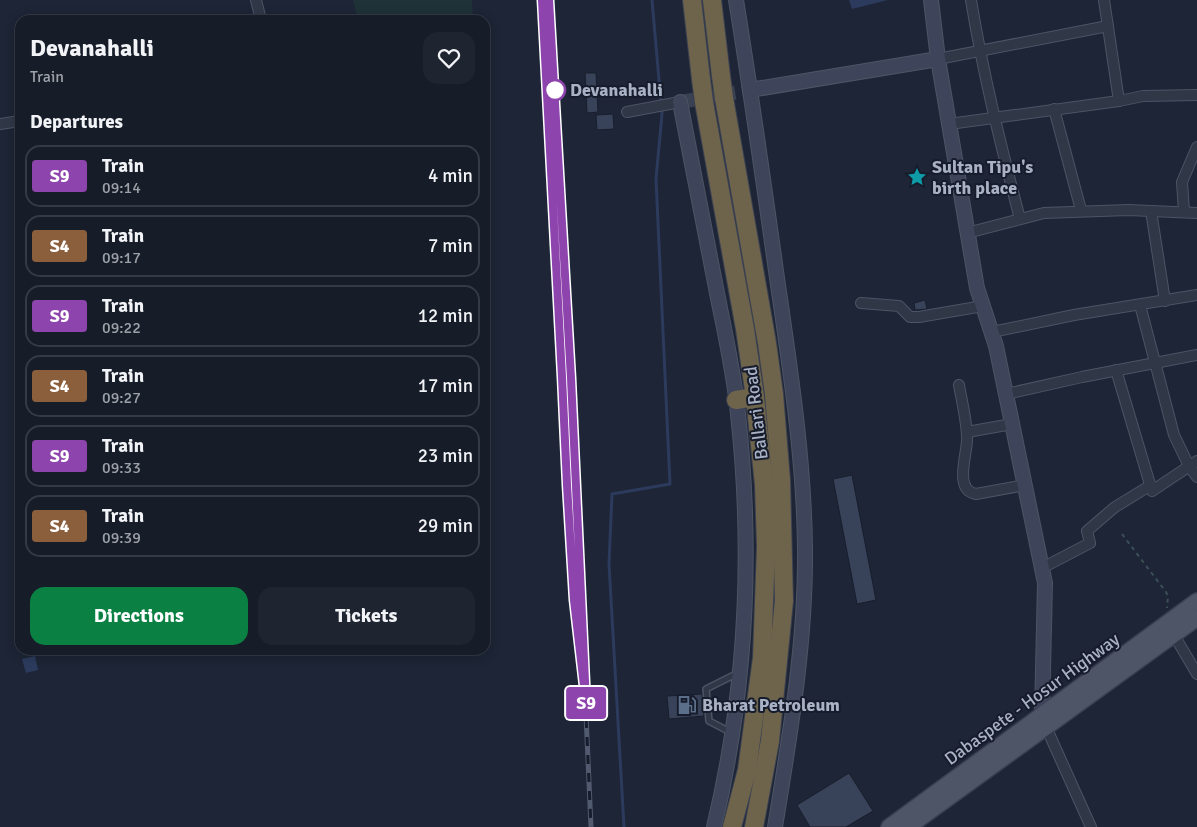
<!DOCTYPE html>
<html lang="en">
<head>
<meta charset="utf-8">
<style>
  body { margin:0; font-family:Signika,sans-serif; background:#1f2530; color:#f1f3f6; height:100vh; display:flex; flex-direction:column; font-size:19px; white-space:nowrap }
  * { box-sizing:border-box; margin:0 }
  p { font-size:16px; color:#9ea1a8 }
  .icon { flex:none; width:28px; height:28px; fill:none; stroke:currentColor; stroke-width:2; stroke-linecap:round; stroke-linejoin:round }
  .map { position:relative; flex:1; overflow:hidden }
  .side { position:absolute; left:15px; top:15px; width:475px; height:640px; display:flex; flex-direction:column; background:#161c28; border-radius:15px; box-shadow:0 2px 12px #0003,0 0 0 1px #353a45 }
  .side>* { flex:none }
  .badge { padding:0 10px; border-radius:4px; font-size:18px; line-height:32px }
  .map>.badge { position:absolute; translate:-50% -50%; box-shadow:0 0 0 2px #fff }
  h2 { padding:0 15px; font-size:19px; line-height:45px }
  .round { display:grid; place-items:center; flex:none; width:52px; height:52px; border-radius:15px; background:#1f2530 }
  .head { display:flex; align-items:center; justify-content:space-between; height:85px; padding:0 15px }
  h1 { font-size:24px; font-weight:700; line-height:38px }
  .button { display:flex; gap:10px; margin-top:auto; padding:10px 15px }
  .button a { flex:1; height:58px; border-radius:15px; background:#0b8043; color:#fff; font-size:20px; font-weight:700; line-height:58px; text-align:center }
  .button a+a { background:#1f2530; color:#f1f3f6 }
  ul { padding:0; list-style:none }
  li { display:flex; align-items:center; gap:15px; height:62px; margin:0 10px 8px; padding:0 5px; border:2px solid #353a45; border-radius:15px }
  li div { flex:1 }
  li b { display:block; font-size:19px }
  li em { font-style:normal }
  li .badge { min-width:55px; font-weight:700; text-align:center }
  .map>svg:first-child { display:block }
  .green { fill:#1f3237 }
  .water { fill:#2c3b5d }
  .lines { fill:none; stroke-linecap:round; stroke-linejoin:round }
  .stream { stroke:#2c3b5d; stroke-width:3 }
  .building { fill:#384258; stroke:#181e2d }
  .secondary-tunnel { stroke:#394153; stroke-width:14; stroke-dasharray:14 7; stroke-linecap:butt }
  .lane-casing { stroke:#4d5465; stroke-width:8 }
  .street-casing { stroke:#4d5465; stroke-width:12 }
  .secondary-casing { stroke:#4d5465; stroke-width:16 }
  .primary-casing { stroke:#394050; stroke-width:18 }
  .highway-casing { stroke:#3b4151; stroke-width:20 }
  .path { stroke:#3c4f55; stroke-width:2; stroke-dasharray:4 4; stroke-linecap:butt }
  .lane { stroke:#303747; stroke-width:5 }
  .street { stroke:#303747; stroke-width:10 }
  .secondary { stroke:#3e455a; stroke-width:14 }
  .primary { stroke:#4e5567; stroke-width:15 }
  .highway { stroke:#6e644c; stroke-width:18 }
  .rail-casing { stroke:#515a6e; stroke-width:5 }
  .rail { stroke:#161c2b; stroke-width:3; stroke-dasharray:9; stroke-linecap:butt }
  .highway-bridge-casing { stroke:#3b4151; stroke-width:20; stroke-linecap:butt }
  .highway-bridge { stroke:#6e644c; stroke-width:18 }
  .line-casing { stroke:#fff; stroke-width:11 }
  .line { stroke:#8e44ad; stroke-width:8 }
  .stop-dot { fill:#fff; stroke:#8e44ad; stroke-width:2.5 }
  .labels { text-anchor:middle; stroke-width:4; stroke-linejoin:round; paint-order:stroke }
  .stop-label { font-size:18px; font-weight:bold; fill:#a9b1c5; stroke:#161c2b; text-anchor:start }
  .poi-label { font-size:18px; font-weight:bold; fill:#a9b1c5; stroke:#161c2b; text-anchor:start }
  .street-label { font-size:18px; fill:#a9b1c5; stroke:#161c2b }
</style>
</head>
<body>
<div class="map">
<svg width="1197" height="827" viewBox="0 0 1197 827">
  <rect width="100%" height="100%" fill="#1d2536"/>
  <path class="green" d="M353,0H472L473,20H358Z"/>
  <g class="water">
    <path d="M849,0H888L852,9Z"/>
    <path d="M35,656L38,670L26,673L22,659Z"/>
  </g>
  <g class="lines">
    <path class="stream" d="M624,827L609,564L612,494L670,484L656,179L662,114L652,0"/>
  </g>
  <g class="building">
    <path d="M585,73H596L598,112L587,113Z"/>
    <path d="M613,114L614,129L597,130L596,115Z"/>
    <path d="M925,300L927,309L915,310L914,303Z"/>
    <path d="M852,475L876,600L857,604L833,479Z"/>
    <path d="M702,694L704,716L669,719L667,696Z"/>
    <path d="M849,773L873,811L846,827H810L797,805Z"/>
  </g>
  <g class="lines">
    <path class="secondary-tunnel" d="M680,102L750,90"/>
    <g class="lane-casing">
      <path id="lane" d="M732,733L709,721L706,689L736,674"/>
    </g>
    <g class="street-casing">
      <g id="street">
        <path d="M256,0L261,20"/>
        <path d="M971,0C983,74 1001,146 1020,219"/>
        <path d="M1104,0L1119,101"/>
        <path d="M938,59L1108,26"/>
        <path d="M1054,109L1081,210"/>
        <path d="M627,112L680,102"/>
        <path d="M0,124L20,121"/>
        <path d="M949,124L1119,101L1143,96L1197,95"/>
        <path d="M1151,211L1165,301"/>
        <path d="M1184,212L1182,182L1197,147"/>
        <path d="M967,233L1044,213L1128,210L1197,213"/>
        <path d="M861,303L899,306L910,317H919L983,306"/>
        <path d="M1140,305L1174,435L1189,466L1197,477"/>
        <path d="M992,332L1074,315L1197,295"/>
        <path d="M1116,370L1152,491L1197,461"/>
        <path d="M959,385C962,402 966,418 967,435C969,450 952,490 976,494L1025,485"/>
        <path d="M1006,394L1082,377L1197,355"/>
        <path d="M967,432L1012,424"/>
        <path d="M1042,568L1090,543L1087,531L1115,507L1151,485"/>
        <path d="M1174,635L1197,674"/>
        <path d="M1046,727L1091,827"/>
      </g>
    </g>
    <g class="secondary-casing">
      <g id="secondary">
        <path d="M736,0C751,92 764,185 777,278C790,368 804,457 805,548C806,642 790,735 775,827"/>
        <path d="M931,0L938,59L977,288L996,346L1045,583L1042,714L1045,724"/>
        <path d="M750,90L938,59"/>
        <path d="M680,102C692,164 704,226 716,288C724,329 734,372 738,414C753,552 746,693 714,827"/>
      </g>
    </g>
    <g class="primary-casing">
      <g id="primary">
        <path d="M889,827L1197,601"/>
        <path d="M908,827L1197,618"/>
      </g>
    </g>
    <g class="highway-casing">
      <g id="highway">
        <path d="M692,0L701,79"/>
        <path d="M712,0L721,76"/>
        <path d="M724,98L767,343L774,394L781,480L784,601L770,741L754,827"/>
        <path d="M704,102L745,329L755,397L764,485L766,547L762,658L747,770L732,827"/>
        <path d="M736,400L755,397"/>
      </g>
    </g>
    <path class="path" d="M1122,534L1166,592L1168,596L1167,608"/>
    <use href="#lane" class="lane"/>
    <use href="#street" class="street"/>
    <use href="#secondary" class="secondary"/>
    <use href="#primary" class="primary"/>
    <use href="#highway" class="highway"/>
    <g class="rail-casing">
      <g id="rail">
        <path d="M542,0L574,601"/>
        <path d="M549,0L571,378L591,827"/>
      </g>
    </g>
    <use href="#rail" class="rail"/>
    <g class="highway-bridge-casing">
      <g id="highway-bridge">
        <path d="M721,76L724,98"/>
        <path d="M701,79L704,102"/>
      </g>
    </g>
    <use href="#highway-bridge" class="highway-bridge"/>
  </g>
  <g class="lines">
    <g class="line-casing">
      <path id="line" d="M542,0L562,377L567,485L574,600L586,703L571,378L549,0"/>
    </g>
    <use href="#line" class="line"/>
  </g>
  <defs>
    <g id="sight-bare" transform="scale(1.5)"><path d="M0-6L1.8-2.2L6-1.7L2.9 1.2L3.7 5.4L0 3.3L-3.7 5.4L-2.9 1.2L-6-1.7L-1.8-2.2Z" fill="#0f9aa8" stroke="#161c2b" stroke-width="2.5" paint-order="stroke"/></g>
    <g id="fuel-bare" transform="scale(1.5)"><path d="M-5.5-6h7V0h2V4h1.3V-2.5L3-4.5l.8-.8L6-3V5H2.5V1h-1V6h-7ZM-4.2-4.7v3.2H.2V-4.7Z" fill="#5c6f8a" stroke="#161c2b" stroke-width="2.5" paint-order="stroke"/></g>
  </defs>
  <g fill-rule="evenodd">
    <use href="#sight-bare" x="917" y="177"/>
    <use href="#fuel-bare" x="687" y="705"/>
  </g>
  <circle class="stop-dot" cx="555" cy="90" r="10"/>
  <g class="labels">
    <g class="stop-label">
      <text x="570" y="96">Devanahalli</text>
    </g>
    <g class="poi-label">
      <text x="932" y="173">Sultan Tipu's<tspan x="932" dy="21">birth place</tspan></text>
      <text x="702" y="711">Bharat Petroleum</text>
    </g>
    <g class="street-label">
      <text transform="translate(756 413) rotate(-97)" y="6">Ballari Road</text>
      <text transform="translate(1032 699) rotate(-36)" y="6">Dabaspete - Hosur Highway</text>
    </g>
  </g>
</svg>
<b class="badge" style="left:586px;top:703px;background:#8e44ad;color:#fff">S9</b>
<section class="side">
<div class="head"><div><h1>Devanahalli</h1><p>Train</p></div><a class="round"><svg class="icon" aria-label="heart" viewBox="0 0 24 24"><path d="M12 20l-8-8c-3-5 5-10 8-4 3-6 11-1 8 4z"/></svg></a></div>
<h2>Departures</h2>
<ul>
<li><span class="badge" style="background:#8e44ad;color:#fff">S9</span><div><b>Train</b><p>09:14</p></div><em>4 min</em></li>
<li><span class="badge" style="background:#8b5e3c;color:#fff">S4</span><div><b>Train</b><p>09:17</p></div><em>7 min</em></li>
<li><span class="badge" style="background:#8e44ad;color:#fff">S9</span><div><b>Train</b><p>09:22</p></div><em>12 min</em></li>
<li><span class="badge" style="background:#8b5e3c;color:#fff">S4</span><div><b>Train</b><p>09:27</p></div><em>17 min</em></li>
<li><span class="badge" style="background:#8e44ad;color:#fff">S9</span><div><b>Train</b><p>09:33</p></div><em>23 min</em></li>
<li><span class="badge" style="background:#8b5e3c;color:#fff">S4</span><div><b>Train</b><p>09:39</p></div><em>29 min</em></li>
</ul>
<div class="button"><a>Directions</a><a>Tickets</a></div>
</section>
</div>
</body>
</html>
